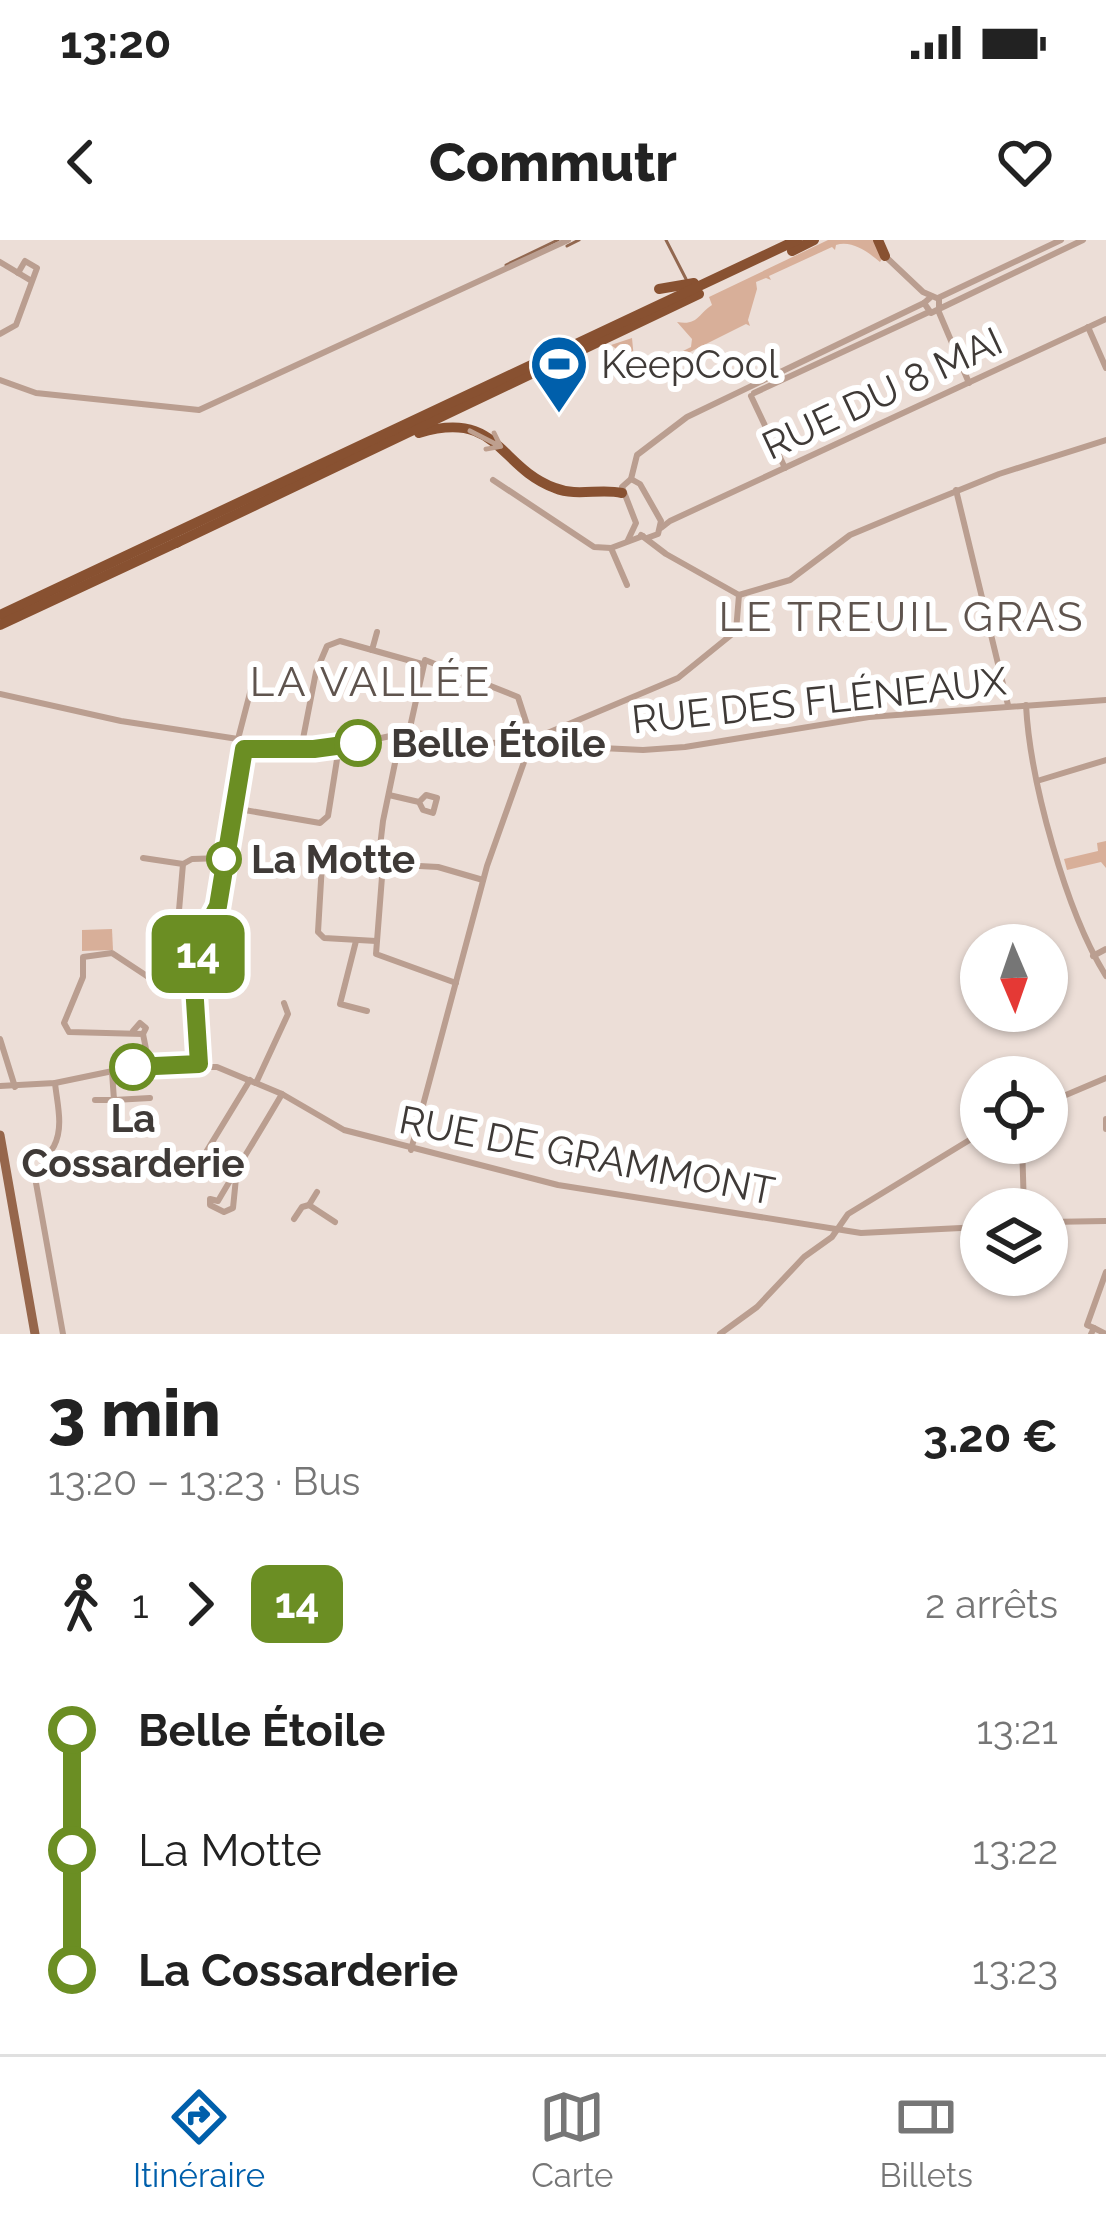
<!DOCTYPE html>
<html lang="fr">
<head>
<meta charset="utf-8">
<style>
  body { margin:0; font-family:Raleway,sans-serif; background:#f2f2f2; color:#222; height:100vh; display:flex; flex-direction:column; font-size:45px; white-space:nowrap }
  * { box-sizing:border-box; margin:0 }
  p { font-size:39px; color:#767676 }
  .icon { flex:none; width:66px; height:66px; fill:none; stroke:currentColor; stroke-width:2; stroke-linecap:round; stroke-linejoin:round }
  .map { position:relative; height:1094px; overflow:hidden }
  .sheet { display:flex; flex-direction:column; background:#fff; flex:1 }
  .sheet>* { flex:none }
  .badge { padding:0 24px; border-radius:18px; font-size:42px; line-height:78px }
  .needle { width:78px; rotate:178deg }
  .fabs { position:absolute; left:960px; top:684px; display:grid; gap:24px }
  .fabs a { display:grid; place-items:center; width:108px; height:108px; border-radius:50%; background:#fff; box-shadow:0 3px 9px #0004; font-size:60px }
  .map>.badge { position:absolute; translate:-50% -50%; box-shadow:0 0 0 6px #fff }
  .legs { display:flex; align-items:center; gap:18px; height:132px; padding:0 48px; font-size:39px }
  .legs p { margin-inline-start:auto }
  .summary { display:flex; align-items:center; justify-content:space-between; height:204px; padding:0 48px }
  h1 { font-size:66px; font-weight:800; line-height:90px }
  ul { padding:0 48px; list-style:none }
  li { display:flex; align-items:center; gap:42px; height:120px; font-size:45px }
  li i { display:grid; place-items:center; width:18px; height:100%; margin:0 15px; background:currentColor }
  li i::after { content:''; width:30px; height:30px; margin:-15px; border:9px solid; border-radius:50%; background:#fff }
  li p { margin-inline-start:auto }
  li:first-child i { background:linear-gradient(#0000 50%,currentColor 0) }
  li:last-child i { background:linear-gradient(currentColor 50%,#0000 0) }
  .status { display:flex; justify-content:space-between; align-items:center; height:84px; padding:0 60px; background:#fff; direction:ltr }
  .status svg { height:33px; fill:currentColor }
  header { display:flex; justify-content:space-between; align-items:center; height:156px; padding:0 48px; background:#fff; font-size:54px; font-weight:800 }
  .dock { display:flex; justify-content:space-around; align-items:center; height:168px; border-top:3px solid #e0e0e0; background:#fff; font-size:33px; color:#767676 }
  .dock a { display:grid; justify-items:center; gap:6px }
  .dock .selected { color:#005fab }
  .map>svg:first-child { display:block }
  .green { fill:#d8af99 }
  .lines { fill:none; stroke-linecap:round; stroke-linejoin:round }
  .stream { stroke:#926850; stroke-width:3 }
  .minor { stroke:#ba9e90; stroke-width:6 }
  .major { stroke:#96664b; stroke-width:9 }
  .highway { stroke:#885131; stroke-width:10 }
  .oneway { stroke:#be9f8e }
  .line-1-casing { stroke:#fff; stroke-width:27 }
  .line-1 { stroke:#6b8e23; stroke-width:18 }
  .stop-1-dot { fill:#fff; stroke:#6b8e23; stroke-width:6 }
  .labels { text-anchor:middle; stroke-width:12; stroke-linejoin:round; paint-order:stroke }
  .poi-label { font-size:39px; fill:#3f3a37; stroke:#fff; text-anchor:start }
  .street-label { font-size:39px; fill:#3f3a37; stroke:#fff }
  .stop-label { font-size:39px; font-weight:bold; fill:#3f3a37; stroke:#fff; text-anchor:start }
  .neighbourhood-label { font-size:42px; letter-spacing:3px; fill:#5f544e; stroke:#fff }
</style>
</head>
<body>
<div class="status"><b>13:20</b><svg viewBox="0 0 49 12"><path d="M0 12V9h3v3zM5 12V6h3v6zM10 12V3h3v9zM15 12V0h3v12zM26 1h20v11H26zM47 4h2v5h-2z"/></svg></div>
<header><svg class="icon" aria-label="back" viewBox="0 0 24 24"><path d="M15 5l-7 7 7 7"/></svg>Commutr<svg class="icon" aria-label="heart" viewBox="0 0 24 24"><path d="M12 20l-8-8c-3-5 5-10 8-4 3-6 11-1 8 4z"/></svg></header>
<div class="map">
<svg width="1106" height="1094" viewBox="0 0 1106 1094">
  <rect width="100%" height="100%" fill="#ecded7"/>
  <g class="green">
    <path d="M828,0H875L882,19L880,22C868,12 852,0 836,5L835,10L832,7L769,36L771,40L766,38L756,42L757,49L748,80L750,86L746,84L648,133L611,105L632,98L634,119L651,127L691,107L692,99L677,82C698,86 698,74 712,65L709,57Z"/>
    <path d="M1106,601V628L1101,622L1067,630L1064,619L1098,611L1097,603Z"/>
    <path d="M112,689L113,710L82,711V690Z"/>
  </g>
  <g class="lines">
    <g class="stream">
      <path d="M666,0L686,39"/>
      <path d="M567,6L579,0"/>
      <path d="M506,25L558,0"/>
    </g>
    <g class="minor">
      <path d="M885,16L923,52L939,59V69L931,73L924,63L932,56"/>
      <path d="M0,22L30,40"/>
      <path d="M938,58L1061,0"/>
      <path d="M939,69L1083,0"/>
      <path d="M938,70L969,143"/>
      <path d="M1088,87L1106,128"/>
      <path d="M0,94L16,85L37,28L25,21L18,33"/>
      <path d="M0,140L36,153L199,170L568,0"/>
      <path d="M754,153L929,72"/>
      <path d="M751,156L785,228"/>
      <path d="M631,239L640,244L661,281L658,294L647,298"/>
      <path d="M493,240L594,307L611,308L643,296"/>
      <path d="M956,250L1008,465"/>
      <path d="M661,288L670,281L1106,79"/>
      <path d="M641,295L666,314L739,355"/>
      <path d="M628,300L636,283L622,247L631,239L637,215L687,177L924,63"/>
      <path d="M611,308L627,345"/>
      <path d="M739,355L790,340L850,295L910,270L999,234L1106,200"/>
      <path d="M372,410L377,392"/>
      <path d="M0,454L121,481L238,499L244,509L339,507L409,492L486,503L525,502"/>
      <path d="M1026,465C1030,541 1066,672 1106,736"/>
      <path d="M409,492L425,420L518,457L530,494"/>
      <path d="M538,497L678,438L736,391L739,355"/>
      <path d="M238,499L257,426"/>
      <path d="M538,505L643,510L685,507L869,477L1106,460"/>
      <path d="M301,509L316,432L327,406L340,401L422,424"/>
      <path d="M1037,541L1106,520"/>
      <path d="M389,555L419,562L423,570L433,573L437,558L426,555L419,562"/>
      <path d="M233,568L320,583L328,576L339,507"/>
      <path d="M143,618L183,624"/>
      <path d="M382,624L438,627L483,640"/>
      <path d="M383,624L376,714L456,743"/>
      <path d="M202,696L178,682L183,624L192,619L223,618"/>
      <path d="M356,701L340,764L367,771"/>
      <path d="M376,701L324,698L318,692L322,624L328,620L378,624L383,581L401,494"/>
      <path d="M1093,716L1106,709"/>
      <path d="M133,791L140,783L146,788L143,794"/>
      <path d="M0,799L15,847"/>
      <path d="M149,824L143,794L69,792L64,783L83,737V717L112,713L162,746L194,745"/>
      <path d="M199,824L194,745L197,715L202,696L218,666L244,509"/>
      <path d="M112,832L114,860L150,858"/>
      <path d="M55,843C57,863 64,887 54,906C46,920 38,926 36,943L63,1094"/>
      <path d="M256,843L288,774L284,763"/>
      <path d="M0,846L55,843L132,827H217L282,854L344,890L558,945L861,993L981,987"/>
      <path d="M95,860H114"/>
      <path d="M1047,863L1106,838"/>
      <path d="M1106,879V889"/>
      <path d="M1022,903L1024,969"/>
      <path d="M411,910L487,626L529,508"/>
      <path d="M200,922L250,840"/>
      <path d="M237,928L233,968L224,972L210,965V959L218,961C239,925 261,890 282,854"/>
      <path d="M309,965L317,952"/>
      <path d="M294,979L302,967L309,965L335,982"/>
      <path d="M1047,982L1106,981"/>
      <path d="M1094,1088L1087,1085L1106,1032"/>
      <path d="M720,1094L757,1067L804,1017L832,997L848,974L981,893"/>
      <path d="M1091,1094L1094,1088L1106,1094"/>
    </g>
    <path class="major" d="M0,895L35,1094"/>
    <g class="highway">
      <path d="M878,0L885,16"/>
      <path d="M792,11L814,0"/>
      <path d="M659,49L694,43"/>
      <path d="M419,193C499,169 498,227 555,248C577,257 600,248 622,253"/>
      <path d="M176,303L699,54"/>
      <path d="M0,375L797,0"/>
      <path d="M0,385L178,302"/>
    </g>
  </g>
  <defs><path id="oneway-shaft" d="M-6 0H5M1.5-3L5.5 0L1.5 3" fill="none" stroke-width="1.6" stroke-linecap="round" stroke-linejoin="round" transform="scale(3)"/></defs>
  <use class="oneway" href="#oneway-shaft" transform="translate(486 199) rotate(27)"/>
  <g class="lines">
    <g class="line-1-casing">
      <path id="line-1" d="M133,827L199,824L194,745L197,715L202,696L218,666L244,509H314L358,503"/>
    </g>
    <use href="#line-1" class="line-1"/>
  </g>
  <defs>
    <g id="stadium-pin" transform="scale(3)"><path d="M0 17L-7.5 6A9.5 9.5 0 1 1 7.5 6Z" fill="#005fab" stroke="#fff"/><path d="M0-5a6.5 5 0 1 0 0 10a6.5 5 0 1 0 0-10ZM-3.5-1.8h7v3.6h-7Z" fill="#fff"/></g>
  </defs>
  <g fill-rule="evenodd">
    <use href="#stadium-pin" x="559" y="124"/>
  </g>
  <g class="stop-1-dot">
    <circle cx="358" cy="503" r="21"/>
    <circle cx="224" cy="619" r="15"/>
    <circle cx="133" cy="827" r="21"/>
  </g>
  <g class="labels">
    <g class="poi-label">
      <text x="601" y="138">KeepCool</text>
    </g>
    <g class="street-label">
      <text transform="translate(882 153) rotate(-25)" y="14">RUE DU 8 MAI</text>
      <text transform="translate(819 460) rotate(-6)" y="14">RUE DES FLÉNEAUX</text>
      <text transform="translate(587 915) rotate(11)" y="14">RUE DE GRAMMONT</text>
    </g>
    <g class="stop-label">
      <text x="391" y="517">Belle Étoile</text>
      <text x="251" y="633">La Motte</text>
      <text x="133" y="892" text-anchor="middle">La<tspan x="133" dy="45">Cossarderie</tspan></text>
    </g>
    <g class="neighbourhood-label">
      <text x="902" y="391">LE TREUIL GRAS</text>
      <text x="371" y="456">LA VALLÉE</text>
    </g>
  </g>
</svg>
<div class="fabs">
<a><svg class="needle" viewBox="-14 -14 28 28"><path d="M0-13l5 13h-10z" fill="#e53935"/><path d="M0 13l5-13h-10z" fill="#767676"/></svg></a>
<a><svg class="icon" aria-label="locate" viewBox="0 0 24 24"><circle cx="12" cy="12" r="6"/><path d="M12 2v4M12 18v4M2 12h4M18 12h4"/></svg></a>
<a><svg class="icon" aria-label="layers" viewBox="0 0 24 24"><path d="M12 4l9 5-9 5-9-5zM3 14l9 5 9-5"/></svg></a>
</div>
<b class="badge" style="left:198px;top:714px;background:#6b8e23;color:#fff">14</b>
</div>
<section class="sheet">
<div class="summary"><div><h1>3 min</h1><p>13:20 – 13:23 · Bus</p></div><b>3.20 €</b></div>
<div class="legs"><svg class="icon" aria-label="walk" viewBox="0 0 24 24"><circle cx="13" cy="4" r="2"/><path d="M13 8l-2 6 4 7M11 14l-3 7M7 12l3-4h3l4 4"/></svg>1<svg class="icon" aria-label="forward" viewBox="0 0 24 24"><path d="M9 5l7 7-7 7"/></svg><b class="badge" style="background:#6b8e23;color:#fff">14</b><p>2 arrêts</p></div>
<ul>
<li><i style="color:#6b8e23"></i><b>Belle Étoile</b><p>13:21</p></li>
<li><i style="color:#6b8e23"></i><span>La Motte</span><p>13:22</p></li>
<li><i style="color:#6b8e23"></i><b>La Cossarderie</b><p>13:23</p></li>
</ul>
</section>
<nav class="dock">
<a class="selected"><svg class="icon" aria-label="directions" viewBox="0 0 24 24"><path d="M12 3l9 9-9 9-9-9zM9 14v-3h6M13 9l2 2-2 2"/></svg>Itinéraire</a>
<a><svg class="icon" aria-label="map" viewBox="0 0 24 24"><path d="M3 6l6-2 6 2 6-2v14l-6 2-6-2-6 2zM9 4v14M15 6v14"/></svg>Carte</a>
<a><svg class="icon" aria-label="tickets" viewBox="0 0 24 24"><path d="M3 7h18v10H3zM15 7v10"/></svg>Billets</a>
</nav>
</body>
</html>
